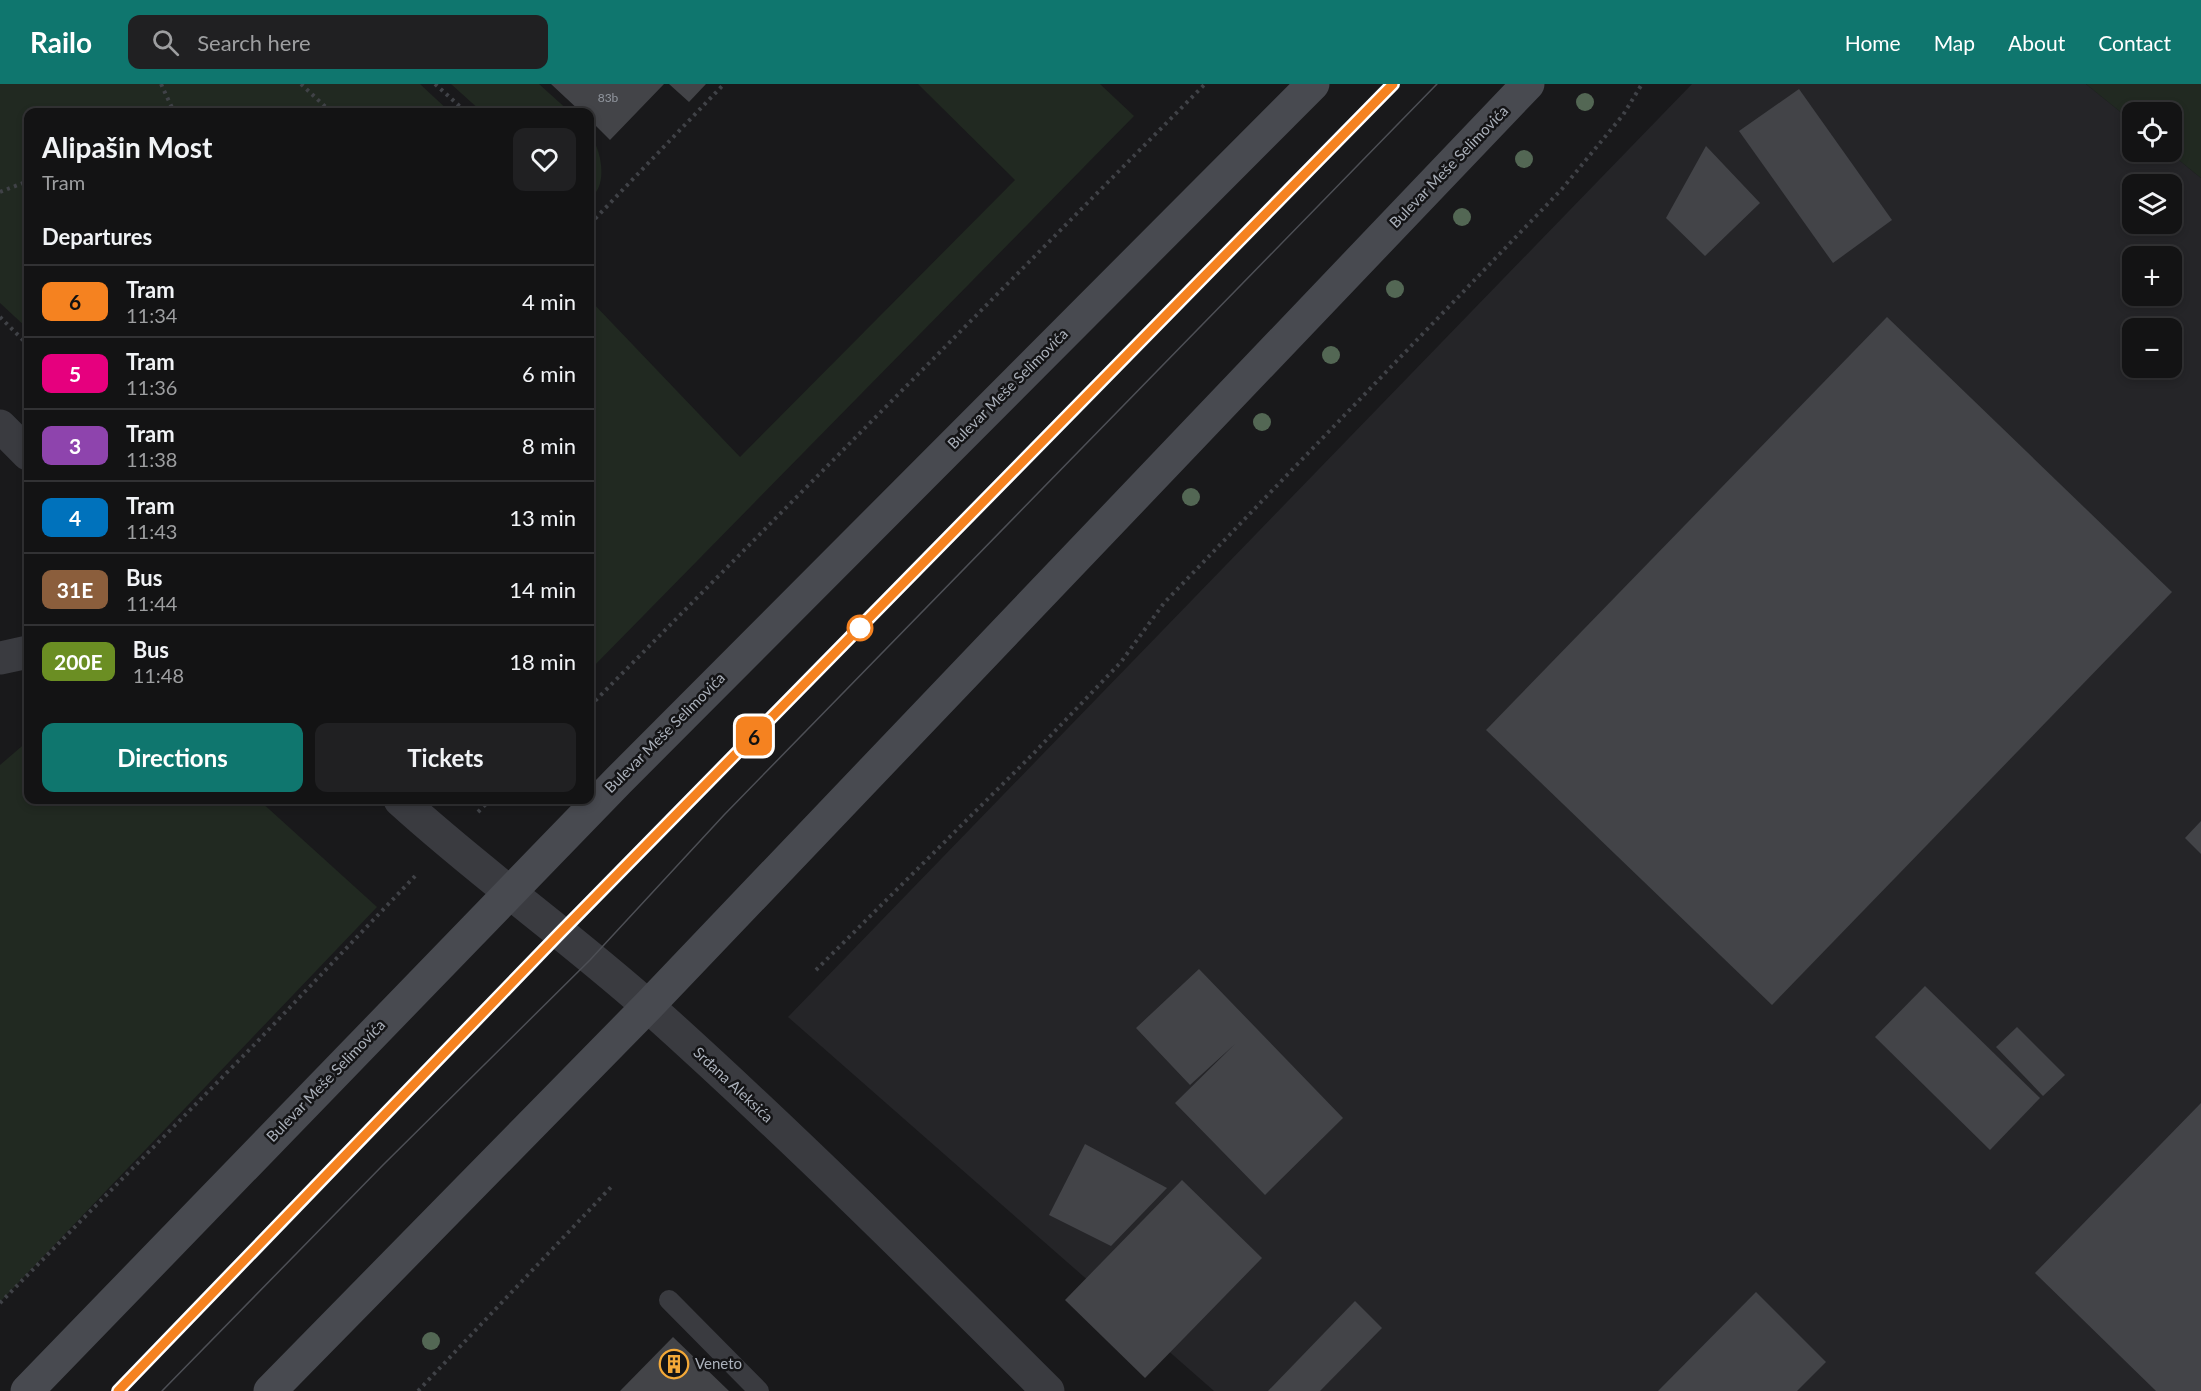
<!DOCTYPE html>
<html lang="en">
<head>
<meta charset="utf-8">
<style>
  body { margin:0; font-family:Lato,sans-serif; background:#202022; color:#f1f3f6; height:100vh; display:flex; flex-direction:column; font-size:22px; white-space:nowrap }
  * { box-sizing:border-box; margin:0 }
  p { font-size:20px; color:#9d9ea0 }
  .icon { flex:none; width:33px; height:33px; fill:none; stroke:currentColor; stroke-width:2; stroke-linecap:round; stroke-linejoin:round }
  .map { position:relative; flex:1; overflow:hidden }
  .drawer { position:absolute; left:24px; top:24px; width:570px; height:696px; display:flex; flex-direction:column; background:#131314; border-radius:12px; box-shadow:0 3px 9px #0003,0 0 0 2px #323234 }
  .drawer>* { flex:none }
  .badge { padding:0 12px; border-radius:9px; font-size:21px; line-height:39px }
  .buttons { position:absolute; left:2122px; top:18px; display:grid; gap:12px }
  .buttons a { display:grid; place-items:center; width:60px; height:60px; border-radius:12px; background:#131314; box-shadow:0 3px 9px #0003,0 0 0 2px #323234; font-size:30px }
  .map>.badge { position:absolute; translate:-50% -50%; box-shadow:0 0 0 3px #fff }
  h2 { padding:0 18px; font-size:22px; line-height:54px }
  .round { display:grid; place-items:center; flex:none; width:63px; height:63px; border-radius:12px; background:#202022 }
  .head { display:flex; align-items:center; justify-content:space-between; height:102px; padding:0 18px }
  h1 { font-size:28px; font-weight:700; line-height:45px }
  .button { display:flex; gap:12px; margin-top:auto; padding:12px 18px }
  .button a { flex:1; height:69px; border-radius:12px; background:#0f766e; color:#fff; font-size:24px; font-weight:700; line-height:69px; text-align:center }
  .button a+a { background:#202022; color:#f1f3f6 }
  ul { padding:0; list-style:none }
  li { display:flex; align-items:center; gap:18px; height:72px; padding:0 18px; border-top:2px solid #323234 }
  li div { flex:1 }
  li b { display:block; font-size:22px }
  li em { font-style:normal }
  li .badge { min-width:66px; font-weight:700; text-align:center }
  header { display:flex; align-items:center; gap:36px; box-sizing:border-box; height:84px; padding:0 30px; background:#0f766e; color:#fff }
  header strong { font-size:28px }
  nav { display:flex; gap:33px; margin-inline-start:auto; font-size:21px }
  .search { width:420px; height:54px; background:#202022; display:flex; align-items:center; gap:15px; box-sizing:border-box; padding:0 21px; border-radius:12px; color:#9d9ea0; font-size:22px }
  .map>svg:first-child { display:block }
  .built { fill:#252528; fill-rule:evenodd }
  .green { fill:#212921 }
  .building { fill:#434448 }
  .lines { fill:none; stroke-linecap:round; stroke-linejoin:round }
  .path { stroke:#404247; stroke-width:4; stroke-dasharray:3 4.5; stroke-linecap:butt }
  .service { stroke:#3a3b40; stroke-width:20 }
  .minor { stroke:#3a3b40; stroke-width:33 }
  .secondary { stroke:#484a50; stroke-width:33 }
  .tram { stroke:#4d4f55; stroke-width:1.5 }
  .tree { fill:#536754 }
  .line-casing { stroke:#fff; stroke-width:14 }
  .line { stroke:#f58220; stroke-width:9 }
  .stop-dot { fill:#fff; stroke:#f58220; stroke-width:3 }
  .labels { text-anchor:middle; stroke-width:5; stroke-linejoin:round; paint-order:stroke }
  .number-label { font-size:12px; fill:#91969e }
  .street-label { font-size:15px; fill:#abb1bb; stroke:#141416 }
  .poi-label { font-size:15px; fill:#abb1bb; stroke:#141416; text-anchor:start }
</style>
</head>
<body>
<header>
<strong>Railo</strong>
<div class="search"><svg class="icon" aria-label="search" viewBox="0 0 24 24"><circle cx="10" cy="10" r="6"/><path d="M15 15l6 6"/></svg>Search here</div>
<nav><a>Home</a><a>Map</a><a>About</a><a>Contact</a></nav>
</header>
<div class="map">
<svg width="2201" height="1307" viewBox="0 0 2201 1307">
  <rect width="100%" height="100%" fill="#19191b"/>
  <path class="built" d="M1692,0H2086L2133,38V68H2169L2201,94V1307H1214L788,933ZM2133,100H2172V140H2133ZM2133,172H2172V212H2133ZM2133,244H2172V284H2133Z"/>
  <g class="green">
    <path d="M0,0H420L450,28H28V245L0,219Z"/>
    <path d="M451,0H539L570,28H482Z"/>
    <path d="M918,0H1100L1134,32L590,586V216L740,373L1015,96Z"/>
    <path d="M2086,0H2201V94L2169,68H2172V28H2133V38Z"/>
    <path d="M590,50C601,66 609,101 590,114Z"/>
    <path d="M28,657V716H259L377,823L0,1218V681Z"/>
  </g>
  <g class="building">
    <path d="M551,0H664L610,56L590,36V28H581Z"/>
    <path d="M669,0H706L689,18Z"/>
    <path d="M1799,5L1892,136L1833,179L1739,47Z"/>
    <path d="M1706,62L1760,119L1705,172L1666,134Z"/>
    <path d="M1887,233L2172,508L1772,921L1486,646Z"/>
    <path d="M2201,737V770L2185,754Z"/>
    <path d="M1199,885L1343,1034L1265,1111L1175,1019L1235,960L1190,1001L1136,944Z"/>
    <path d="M1925,902L2040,1014L1990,1066L1875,953Z"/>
    <path d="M2017,943L2065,991L2043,1012L1996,963Z"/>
    <path d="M2201,1019V1307H2156L2035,1189Z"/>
    <path d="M1085,1060L1167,1104L1111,1162L1049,1131Z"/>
    <path d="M1182,1096L1262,1174L1145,1294L1065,1216Z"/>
    <path d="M1756,1208L1826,1278L1797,1307H1658Z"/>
    <path d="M1355,1217L1382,1244L1320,1307H1268Z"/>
    <path d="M673,1253L729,1307H620Z"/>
  </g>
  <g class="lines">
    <g class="path">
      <path d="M161,0L174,28"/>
      <path d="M301,0L331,28"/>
      <path d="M435,0L466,28"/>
      <path d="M0,108L28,97"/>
      <path d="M590,140L724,0"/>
      <path d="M0,233L28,261"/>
      <path d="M590,622L1205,0"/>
      <path d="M478,728L490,716"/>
      <path d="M816,886L1033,670L1121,578L1164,519L1562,105L1623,31L1642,0"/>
      <path d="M0,1219L255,960L418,789"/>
      <path d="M418,1307L613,1101"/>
    </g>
    <path class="service" d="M669,1216L759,1307"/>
    <g class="minor">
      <path d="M0,342L28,370"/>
      <path d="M0,574L28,568"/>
      <path d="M400,716C480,789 569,852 650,924C787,1047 918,1177 1048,1307"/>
    </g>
    <g class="secondary">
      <path d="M27,1307L618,697L1313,0"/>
      <path d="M270,1307L648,922L1528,0"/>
    </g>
    <g class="tram">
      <path d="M118,1307L559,850L1393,0"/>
      <path d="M162,1307L383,1081L590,876L724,731L1437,0"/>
    </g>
  </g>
  <g class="tree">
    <circle cx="1585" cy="18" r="9"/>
    <circle cx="1524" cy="75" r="9"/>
    <circle cx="1462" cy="133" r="9"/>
    <circle cx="1395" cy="205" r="9"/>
    <circle cx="1331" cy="271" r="9"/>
    <circle cx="1262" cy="338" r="9"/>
    <circle cx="1191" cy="413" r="9"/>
    <circle cx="431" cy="1257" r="9"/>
  </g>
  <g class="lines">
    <g class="line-casing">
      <path id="line" d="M118,1307L559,850L1393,0"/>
    </g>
    <use href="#line" class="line"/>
  </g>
  <defs>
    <g id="building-ring" transform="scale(1.5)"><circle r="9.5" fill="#141416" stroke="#f4a938" stroke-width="1.5"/><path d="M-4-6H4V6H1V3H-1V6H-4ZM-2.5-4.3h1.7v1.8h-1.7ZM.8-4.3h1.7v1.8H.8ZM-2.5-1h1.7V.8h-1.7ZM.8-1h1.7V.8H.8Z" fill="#f4a938"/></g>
  </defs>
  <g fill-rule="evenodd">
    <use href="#building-ring" x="674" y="1280"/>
  </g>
  <circle class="stop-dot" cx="860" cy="544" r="12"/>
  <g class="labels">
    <g class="number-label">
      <text x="608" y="18">83b</text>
    </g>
    <g class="street-label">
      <text transform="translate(1449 83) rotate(-46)" y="5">Bulevar Meše Selimovića</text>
      <text transform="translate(1008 305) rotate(-45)" y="5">Bulevar Meše Selimovića</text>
      <text transform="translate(665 649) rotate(-45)" y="5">Bulevar Meše Selimovića</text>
      <text transform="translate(326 997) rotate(-46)" y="5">Bulevar Meše Selimovića</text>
      <text transform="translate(733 1001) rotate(43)" y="5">Srđana Aleksića</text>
    </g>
    <g class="poi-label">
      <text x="695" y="1285">Veneto</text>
    </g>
  </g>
</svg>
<div class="buttons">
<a><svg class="icon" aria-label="locate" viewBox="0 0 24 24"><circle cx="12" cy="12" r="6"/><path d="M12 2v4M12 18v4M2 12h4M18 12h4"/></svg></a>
<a><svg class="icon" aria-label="layers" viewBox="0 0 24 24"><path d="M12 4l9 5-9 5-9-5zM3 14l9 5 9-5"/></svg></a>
<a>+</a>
<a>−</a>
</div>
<b class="badge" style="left:754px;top:652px;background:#f58220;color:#111">6</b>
<section class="drawer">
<div class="head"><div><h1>Alipašin Most</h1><p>Tram</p></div><a class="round"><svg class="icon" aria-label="heart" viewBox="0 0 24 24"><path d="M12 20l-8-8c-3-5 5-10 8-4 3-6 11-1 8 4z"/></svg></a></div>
<h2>Departures</h2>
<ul>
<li><span class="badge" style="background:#f58220;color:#111">6</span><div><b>Tram</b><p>11:34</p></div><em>4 min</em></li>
<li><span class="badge" style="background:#e6007e;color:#fff">5</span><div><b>Tram</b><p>11:36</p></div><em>6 min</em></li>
<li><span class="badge" style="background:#8e44ad;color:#fff">3</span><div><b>Tram</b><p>11:38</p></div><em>8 min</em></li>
<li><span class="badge" style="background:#0072bc;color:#fff">4</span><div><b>Tram</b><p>11:43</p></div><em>13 min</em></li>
<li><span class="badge" style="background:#8b5e3c;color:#fff">31E</span><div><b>Bus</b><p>11:44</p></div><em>14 min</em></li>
<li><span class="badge" style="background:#6b8e23;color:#fff">200E</span><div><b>Bus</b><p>11:48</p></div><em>18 min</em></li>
</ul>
<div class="button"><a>Directions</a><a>Tickets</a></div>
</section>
</div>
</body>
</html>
